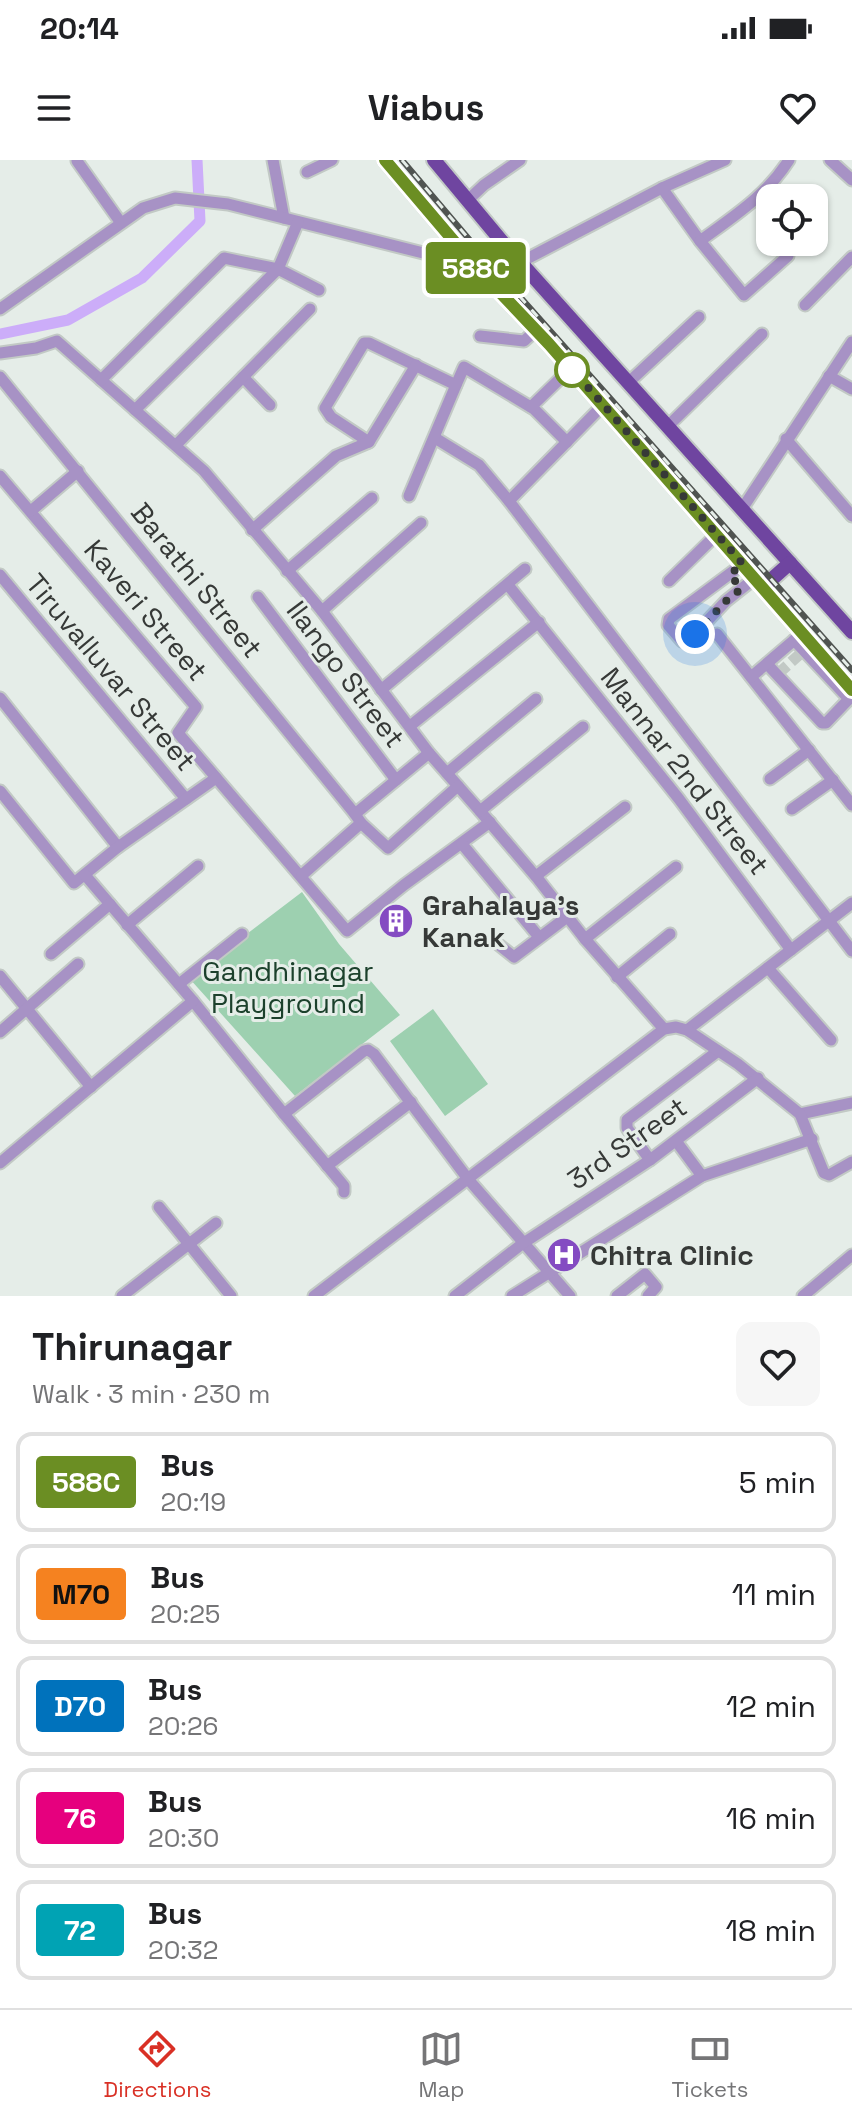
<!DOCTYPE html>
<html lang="en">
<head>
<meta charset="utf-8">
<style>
  body { margin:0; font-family:"Space Grotesk",sans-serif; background:#f6f6f6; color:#202124; height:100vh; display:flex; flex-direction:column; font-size:30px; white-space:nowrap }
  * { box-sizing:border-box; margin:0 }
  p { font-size:26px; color:#757577 }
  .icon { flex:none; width:44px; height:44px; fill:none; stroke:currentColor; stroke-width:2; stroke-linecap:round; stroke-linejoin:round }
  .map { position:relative; height:1136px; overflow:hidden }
  .side { display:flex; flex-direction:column; background:#fff; flex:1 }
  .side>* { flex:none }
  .badge { padding:0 16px; border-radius:6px; font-size:28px; line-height:52px }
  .buttons { position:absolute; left:756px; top:24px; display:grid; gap:16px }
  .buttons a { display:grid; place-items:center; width:72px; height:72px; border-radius:16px; background:#fff; box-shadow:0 2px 6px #0004; font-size:40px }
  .you { position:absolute; width:40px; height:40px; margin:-20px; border:6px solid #fff; border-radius:50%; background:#1a73e8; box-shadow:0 0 0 12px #1a73e833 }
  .map>.badge { position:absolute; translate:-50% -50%; box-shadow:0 0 0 4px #fff }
  .round { display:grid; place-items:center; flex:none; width:84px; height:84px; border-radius:16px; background:#f6f6f6 }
  .head { display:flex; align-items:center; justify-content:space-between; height:136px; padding:0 32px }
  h1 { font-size:38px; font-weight:800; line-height:60px }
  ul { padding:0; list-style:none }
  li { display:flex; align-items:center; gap:24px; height:100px; margin:0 16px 12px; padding:0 16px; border:4px solid #e0e0e0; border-radius:16px }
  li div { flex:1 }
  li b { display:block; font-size:30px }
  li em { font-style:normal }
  li .badge { min-width:88px; font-weight:700; text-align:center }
  .status { display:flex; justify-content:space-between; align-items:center; height:56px; padding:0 40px; background:#fff; direction:ltr }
  .status svg { height:22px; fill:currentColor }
  header { display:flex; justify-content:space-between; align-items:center; height:104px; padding:0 32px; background:#fff; font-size:36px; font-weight:800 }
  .menu { display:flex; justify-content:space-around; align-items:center; height:112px; border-top:2px solid #e0e0e0; background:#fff; font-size:22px; color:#757577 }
  .menu a { display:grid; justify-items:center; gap:4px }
  .menu .on { color:#d93025 }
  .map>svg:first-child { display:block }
  .green { fill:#9dd0b0 }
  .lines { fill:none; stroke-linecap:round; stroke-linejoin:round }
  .canal { stroke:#ccadf9; stroke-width:11 }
  .minor-tunnel { stroke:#c2c9c5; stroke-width:11; stroke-dasharray:11 5.5; stroke-linecap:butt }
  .minor-casing { stroke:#c2c9c5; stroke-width:15 }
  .major-casing { stroke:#c2c9c5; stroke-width:18 }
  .minor { stroke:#a792c5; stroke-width:11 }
  .major { stroke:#6f45a0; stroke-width:14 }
  .rail-casing { stroke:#505451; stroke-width:6 }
  .rail { stroke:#e5ede8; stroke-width:3; stroke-dasharray:9; stroke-linecap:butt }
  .line-casing { stroke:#fff; stroke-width:18 }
  .line { stroke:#6b8e23; stroke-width:12 }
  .walk { stroke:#363937; stroke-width:8; stroke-dasharray:0 14.4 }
  .stop-dot { fill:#fff; stroke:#6b8e23; stroke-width:4 }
  .labels { text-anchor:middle; stroke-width:6; stroke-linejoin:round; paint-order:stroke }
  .street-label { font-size:28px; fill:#363937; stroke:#e5ede8 }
  .poi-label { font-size:28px; font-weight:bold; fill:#363937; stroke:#e5ede8; text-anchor:start }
  .park-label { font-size:28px; fill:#1c412c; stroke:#e5ede8 }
</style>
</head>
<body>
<div class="status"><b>20:14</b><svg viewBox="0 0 49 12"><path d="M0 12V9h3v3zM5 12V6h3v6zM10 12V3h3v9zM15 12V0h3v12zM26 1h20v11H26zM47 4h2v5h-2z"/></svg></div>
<header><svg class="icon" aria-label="menu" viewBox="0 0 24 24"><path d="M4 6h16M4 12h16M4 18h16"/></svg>Viabus<svg class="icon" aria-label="heart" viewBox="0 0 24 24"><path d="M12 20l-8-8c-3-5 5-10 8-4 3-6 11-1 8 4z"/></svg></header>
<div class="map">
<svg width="852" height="1136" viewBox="0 0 852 1136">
  <rect width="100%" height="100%" fill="#e5ede8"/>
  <g class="green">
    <path d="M302,732L339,784L400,855L295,936L189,818Z"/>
    <path d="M433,849L488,924L445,956L390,881Z"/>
  </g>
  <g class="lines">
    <path class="canal" d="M0,174L68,160L142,118L200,61L197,0"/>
    <path class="minor-tunnel" d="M779,513L800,494"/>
    <g class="minor-casing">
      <g id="minor">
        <path d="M273,0L284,58"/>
        <path d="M830,0L852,20"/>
        <path d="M77,1L121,63"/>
        <path d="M307,12L332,0"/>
        <path d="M662,28L700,81C734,56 766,36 789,0"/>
        <path d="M468,40L484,25L520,0"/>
        <path d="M700,81L744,135L788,96"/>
        <path d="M805,145L852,97"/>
        <path d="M0,149L143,48L175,38L228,44L475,106L521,102L662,28L725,0"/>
        <path d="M480,176L524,181L536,170"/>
        <path d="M0,193L36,188L57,181L204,311L322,451L429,593L480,651L538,719L585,779L664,869"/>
        <path d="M829,216L852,229"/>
        <path d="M0,217L355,654"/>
        <path d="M243,217L270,245"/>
        <path d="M101,220L224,98L278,109L319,130"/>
        <path d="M629,222L699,157"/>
        <path d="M456,225L464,207L534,249L567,282"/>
        <path d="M531,247L571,208"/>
        <path d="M135,250L278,109L298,62"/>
        <path d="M668,266L762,174"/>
        <path d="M435,278L479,305L509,341L852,791"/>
        <path d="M786,279L852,356"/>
        <path d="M369,282L331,257L325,248L364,183H369L456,225L409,336"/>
        <path d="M176,285L310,149"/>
        <path d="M0,316L196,547L178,573L347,771L404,725L490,662"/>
        <path d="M509,341L603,245"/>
        <path d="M742,349L852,182"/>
        <path d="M31,351L78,311"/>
        <path d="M252,370L336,296L369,282L416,205"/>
        <path d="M743,404L669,459L668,465L682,481L695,474L726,441L755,418"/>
        <path d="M287,411L372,338"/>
        <path d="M0,415L186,639"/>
        <path d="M669,421L717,374"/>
        <path d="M508,425L679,639L791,790"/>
        <path d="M258,437L396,620"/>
        <path d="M322,451L421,363"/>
        <path d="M717,474L852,645"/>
        <path d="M767,504L822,563H826L849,539L794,480"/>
        <path d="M751,517L799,476"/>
        <path d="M381,530L525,409"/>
        <path d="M0,538L118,687"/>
        <path d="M410,566L539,462"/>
        <path d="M447,613L536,539"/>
        <path d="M770,619L809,590"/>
        <path d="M0,631L74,723L118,687L216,618"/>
        <path d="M792,649L833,620"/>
        <path d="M480,651L583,567"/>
        <path d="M361,663L388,688L458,626"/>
        <path d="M462,684L539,777"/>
        <path d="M85,715L193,841L284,954L364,891L368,890L374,894L468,1019L570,1136"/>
        <path d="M302,715L361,663L355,654L429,593"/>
        <path d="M536,716L625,647"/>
        <path d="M127,765L198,706"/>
        <path d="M585,779L676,707"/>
        <path d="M499,785L514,797L567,757"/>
        <path d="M51,794L110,744"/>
        <path d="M768,808L831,880"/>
        <path d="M0,816L91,927"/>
        <path d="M617,817L670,774"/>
        <path d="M179,824L242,774"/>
        <path d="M687,870L852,743"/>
        <path d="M0,872L78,804"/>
        <path d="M284,954L344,1026V1032"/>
        <path d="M800,954L852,943"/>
        <path d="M676,981L702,1016"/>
        <path d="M650,1000L627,968V960L718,891"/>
        <path d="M0,1003L193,841"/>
        <path d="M327,1006L411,942"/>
        <path d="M159,1047L231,1136"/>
        <path d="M122,1136L216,1063"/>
        <path d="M314,1136L664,869L676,867L687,870L738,904L800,954L824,1013L829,1015L852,1002"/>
        <path d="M455,1136L522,1084L650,1000L758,918"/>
        <path d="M512,1136L702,1016L812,979"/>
        <path d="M617,1136L645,1114L656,1127L648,1136"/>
        <path d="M803,1136L852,1095"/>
      </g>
    </g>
    <g class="major-casing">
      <g id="major">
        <path d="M385,0L475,106L549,184L852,530"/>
        <path d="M434,0L504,84L852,472"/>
        <path d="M763,427L790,403"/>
      </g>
    </g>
    <use href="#minor" class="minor"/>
    <use href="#major" class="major"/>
    <g class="rail-casing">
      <path id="rail" d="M402,0L474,85L852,510"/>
    </g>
    <use href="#rail" class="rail"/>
  </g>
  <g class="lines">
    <g class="line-casing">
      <path id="line" d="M385,0L475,106L549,184L852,530"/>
    </g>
    <use href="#line" class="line"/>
    <path class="walk" d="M572,210L571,208L743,404L730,414L741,429L726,441L695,474"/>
  </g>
  <defs>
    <g id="building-disc" transform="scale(1.8)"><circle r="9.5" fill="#844bc2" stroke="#e5ede8"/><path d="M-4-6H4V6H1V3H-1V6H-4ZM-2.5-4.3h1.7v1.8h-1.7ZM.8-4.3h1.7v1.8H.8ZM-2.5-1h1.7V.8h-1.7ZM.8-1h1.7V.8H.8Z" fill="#fff"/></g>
    <g id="hospital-disc" transform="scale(1.8)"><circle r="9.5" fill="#844bc2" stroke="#e5ede8"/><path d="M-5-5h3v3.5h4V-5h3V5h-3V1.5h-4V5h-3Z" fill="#fff"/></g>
  </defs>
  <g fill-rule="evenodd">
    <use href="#building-disc" x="396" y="761"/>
    <use href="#hospital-disc" x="564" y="1095"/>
  </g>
  <circle class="stop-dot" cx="572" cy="210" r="16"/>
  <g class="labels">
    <g class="street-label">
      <text transform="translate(197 420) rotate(51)" y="10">Barathi Street</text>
      <text transform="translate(146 450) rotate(50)" y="10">Kaveri Street</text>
      <text transform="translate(111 512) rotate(50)" y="10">Tiruvalluvar Street</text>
      <text transform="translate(346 514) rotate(53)" y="10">Ilango Street</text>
      <text transform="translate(685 611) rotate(52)" y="10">Mannar 2nd Street</text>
      <text transform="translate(627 983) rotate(-35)" y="10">3rd Street</text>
    </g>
    <g class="poi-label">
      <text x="422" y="755">Grahalaya's<tspan x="422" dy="32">Kanak</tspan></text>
      <text x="590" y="1105">Chitra Clinic</text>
    </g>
    <g class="park-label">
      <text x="288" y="821">Gandhinagar<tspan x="288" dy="32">Playground</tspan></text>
    </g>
  </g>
</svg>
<div class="buttons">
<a><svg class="icon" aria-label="locate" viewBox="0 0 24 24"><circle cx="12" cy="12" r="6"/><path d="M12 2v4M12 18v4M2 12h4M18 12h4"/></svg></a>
</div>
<div class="you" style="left:695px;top:474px"></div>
<b class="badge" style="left:476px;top:108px;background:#6b8e23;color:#fff">588C</b>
</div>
<section class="side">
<div class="head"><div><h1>Thirunagar</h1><p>Walk · 3 min · 230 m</p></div><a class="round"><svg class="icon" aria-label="heart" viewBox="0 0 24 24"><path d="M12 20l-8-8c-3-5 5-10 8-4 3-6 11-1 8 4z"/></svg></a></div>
<ul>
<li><span class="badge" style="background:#6b8e23;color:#fff">588C</span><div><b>Bus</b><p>20:19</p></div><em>5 min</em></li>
<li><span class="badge" style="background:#f58220;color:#111">M70</span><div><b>Bus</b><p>20:25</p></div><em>11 min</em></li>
<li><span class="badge" style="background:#0072bc;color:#fff">D70</span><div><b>Bus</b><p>20:26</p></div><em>12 min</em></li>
<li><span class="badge" style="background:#e6007e;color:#fff">76</span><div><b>Bus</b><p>20:30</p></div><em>16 min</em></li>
<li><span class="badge" style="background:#00a3b4;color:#fff">72</span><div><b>Bus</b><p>20:32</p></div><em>18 min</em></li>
</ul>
</section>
<nav class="menu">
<a class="on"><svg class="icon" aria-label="directions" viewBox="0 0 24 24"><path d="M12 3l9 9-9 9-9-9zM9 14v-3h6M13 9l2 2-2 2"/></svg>Directions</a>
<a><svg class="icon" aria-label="map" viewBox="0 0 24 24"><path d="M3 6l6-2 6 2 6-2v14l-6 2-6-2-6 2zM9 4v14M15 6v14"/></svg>Map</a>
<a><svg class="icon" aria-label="tickets" viewBox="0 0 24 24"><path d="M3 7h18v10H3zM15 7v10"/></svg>Tickets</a>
</nav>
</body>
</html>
